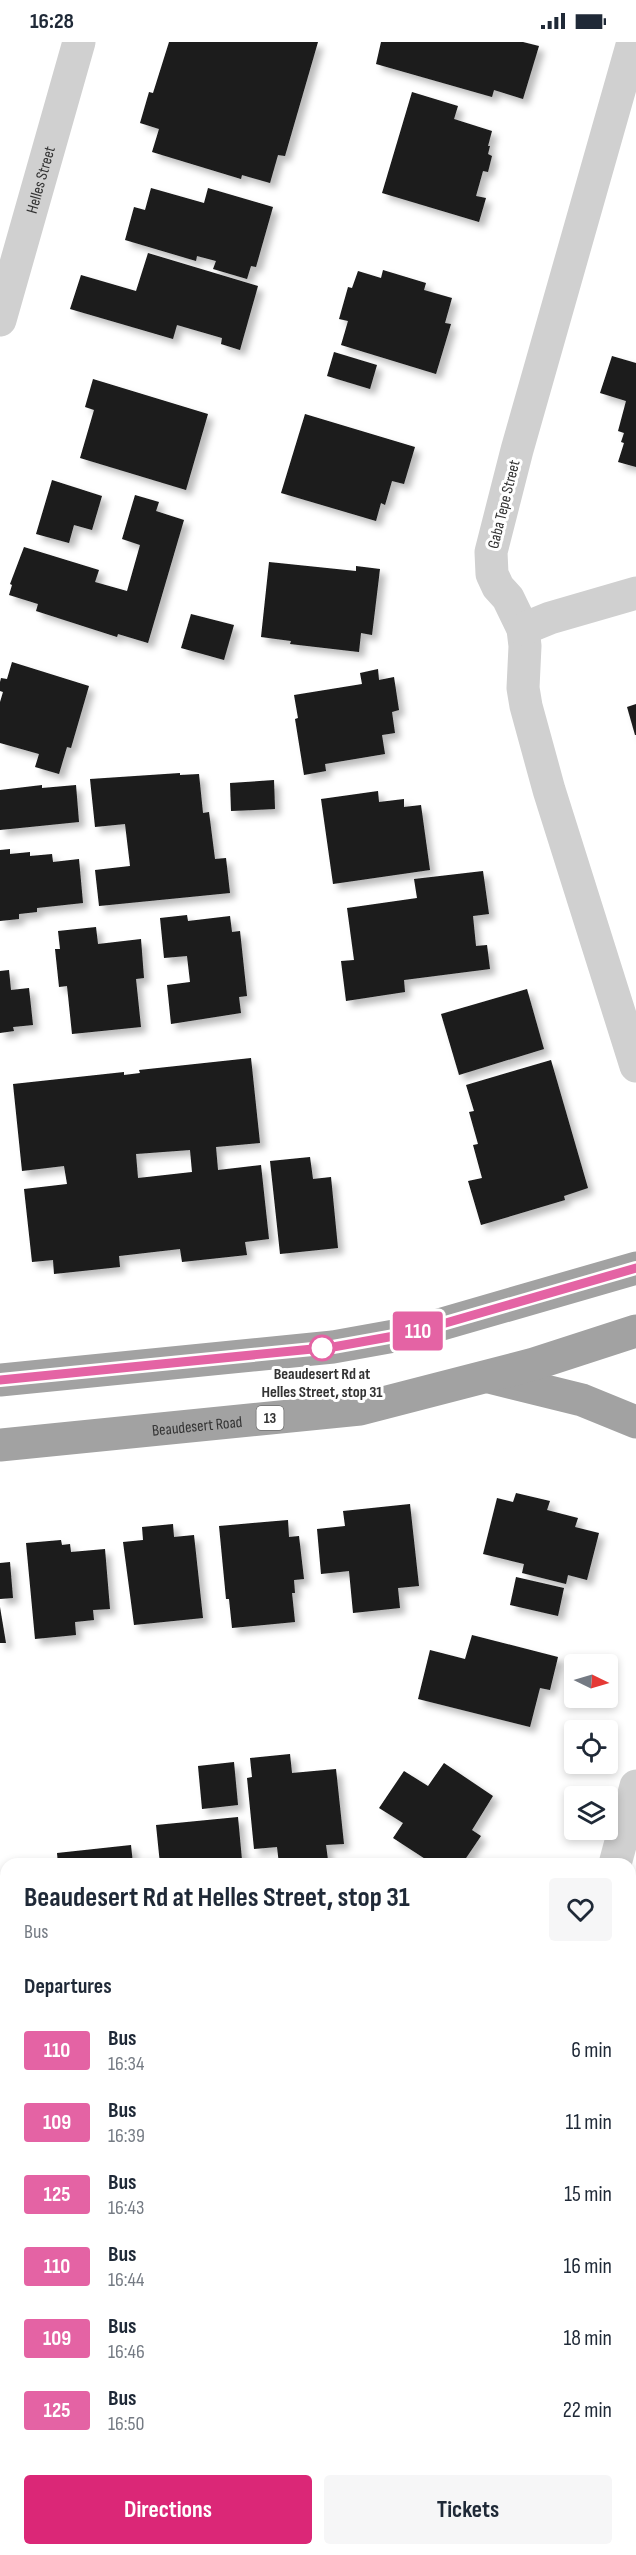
<!DOCTYPE html>
<html lang="en">
<head>
<meta charset="utf-8">
<style>
  body { margin:0; font-family:"Sofia Sans Condensed",sans-serif; background:#f6f6f7; color:#1f2937; height:100vh; display:flex; flex-direction:column; font-size:22px; white-space:nowrap }
  * { box-sizing:border-box; margin:0 }
  p { font-size:20px; color:#747a83 }
  .icon { flex:none; width:33px; height:33px; fill:none; stroke:currentColor; stroke-width:2; stroke-linecap:round; stroke-linejoin:round }
  .map { position:relative; flex:1; overflow:hidden }
  .panel { position:absolute; left:0px; top:1816px; width:636px; height:698px; display:flex; flex-direction:column; background:#fff; border-radius:18px 18px 0 0; box-shadow:0 3px 9px #0003 }
  .panel>* { flex:none }
  .badge { padding:0 12px; border-radius:4px; font-size:21px; line-height:39px }
  .needle { width:39px; rotate:95deg }
  .tools { position:absolute; left:564px; top:1612px; display:grid; gap:12px }
  .tools a { display:grid; place-items:center; width:54px; height:54px; border-radius:6px; background:#fff; box-shadow:0 3px 9px #0003; font-size:30px }
  .map>.badge { position:absolute; translate:-50% -50%; box-shadow:0 0 0 3px #fff }
  h2 { padding:0 24px; font-size:22px; line-height:54px }
  .round { display:grid; place-items:center; flex:none; width:63px; height:63px; border-radius:6px; background:#f6f6f7 }
  .head { display:flex; align-items:center; justify-content:space-between; height:102px; padding:0 24px }
  h1 { font-size:28px; font-weight:700; line-height:45px }
  .primary-button { display:flex; gap:12px; margin-top:auto; padding:12px 24px }
  .primary-button a { flex:1; height:69px; border-radius:6px; background:#db2777; color:#fff; font-size:24px; font-weight:700; line-height:69px; text-align:center }
  .primary-button a+a { background:#f6f6f7; color:#1f2937 }
  ul { padding:0; list-style:none }
  li { display:flex; align-items:center; gap:18px; height:72px; padding:0 24px }
  li div { flex:1 }
  li b { display:block; font-size:22px }
  li em { font-style:normal }
  li .badge { min-width:66px; font-weight:700; text-align:center }
  .status { display:flex; justify-content:space-between; align-items:center; height:42px; padding:0 30px; background:#fff; direction:ltr }
  .status svg { height:16px; fill:currentColor }
  .map>svg:first-child { display:block }
  .building { fill:#1a1a1a; fill-rule:evenodd; filter:url(#shadow) }
  .lines { fill:none; stroke-linecap:round; stroke-linejoin:round }
  .minor { stroke:#d0d0d0; stroke-width:33 }
  .trunk { stroke:#a2a2a2; stroke-width:33 }
  .line-casing { stroke:#fff; stroke-width:14 }
  .line { stroke:#e463a4; stroke-width:9 }
  .stop-dot { fill:#fff; stroke:#e463a4; stroke-width:3 }
  .labels { text-anchor:middle; stroke-width:6; stroke-linejoin:round; paint-order:stroke }
  .shield { fill:#fff; stroke:#707070; stroke-width:1.5 }
  .shield-label { font-size:15px; font-weight:bold; fill:#333 }
  .street-label { font-size:16px; fill:#333; stroke:#fff }
  .stop-label { font-size:16px; font-weight:bold; fill:#333; stroke:#fff }
</style>
</head>
<body>
<div class="status"><b>16:28</b><svg viewBox="0 0 49 12"><path d="M0 12V9h3v3zM5 12V6h3v6zM10 12V3h3v9zM15 12V0h3v12zM26 1h20v11H26zM47 4h2v5h-2z"/></svg></div>
<div class="map">
<svg width="636" height="2513" viewBox="0 0 636 2513">
  <defs>
    <filter id="shadow"><feDropShadow dx="5.5" dy="5.5" stdDeviation="3" flood-color="#0004"/></filter>
  </defs>
  <rect width="100%" height="100%" fill="#fff"/>
  <g class="building">
    <path d="M169,0H318L285,114L278,113L270,141L242,133L241,137L152,110L159,87L140,81L149,50L153,51Z"/>
    <path d="M381,0H523L539,4L523,57L494,48L492,55L376,22Z"/>
    <path d="M412,50L458,64L454,77L492,89L488,104H490L488,112L492,114L488,130L483,129L476,154L486,156L479,180L382,151Z"/>
    <path d="M151,146L204,161L208,146L273,165L256,225L251,224L247,237L213,227L216,219L197,214L196,219L125,198L134,165L145,168Z"/>
    <path d="M148,211L258,244L240,308L221,302L222,296L177,283L173,297L70,267L81,233L136,249Z"/>
    <path d="M383,228L426,241L424,248L452,256L445,281L451,282L436,332L341,303L348,279L339,277L348,245L352,246L358,229L381,236Z"/>
    <path d="M334,310L377,323L370,347L327,334Z"/>
    <path d="M612,314L636,321V425L618,420L624,401L621,400L624,391L618,389L626,359L600,351Z"/>
    <path d="M93,337L208,372L186,448L80,416L94,368L85,365Z"/>
    <path d="M305,372L415,405L404,442L392,439L385,463L381,461L376,479L281,451Z"/>
    <path d="M52,438L102,454L92,488L74,483L69,501L36,492Z"/>
    <path d="M135,453L159,460L156,469L184,478L148,601L118,592L117,595L36,569L38,562L9,553L12,543L10,542L24,505L99,528L95,540L127,549L140,503L122,497Z"/>
    <path d="M269,520L356,529V524L380,527L372,593L361,591L359,610L290,602L291,599L261,595Z"/>
    <path d="M191,572L234,583L224,618L181,606Z"/>
    <path d="M12,620L89,644L71,706L67,705L59,732L35,725L39,712L0,701V660L3,650L0,649V640L1,636L7,637Z"/>
    <path d="M378,627L379,638L394,635L399,668L392,670L395,691L382,693L385,712L325,722L326,729L304,733L295,677L298,676L294,653L362,642L360,631Z"/>
    <path d="M636,662V693H635L627,665Z"/>
    <path d="M180,731V733L199,732L203,771L209,770L215,817L226,816L230,851L99,864L95,828L130,824L125,782L95,785L90,737Z"/>
    <path d="M274,738L275,767L231,769L230,741Z"/>
    <path d="M42,743V746L76,743L79,780L0,788V748Z"/>
    <path d="M378,749L379,760L404,757V765L421,763L430,828L333,842L321,757Z"/>
    <path d="M10,807V812L30,810V814L52,812L53,820L79,817L83,861L37,866V870L19,872V877L0,879V808Z"/>
    <path d="M483,829L489,872L473,874L476,904L487,903L490,927L404,938L405,950L346,959L341,919L354,918L347,866L417,856L414,837Z"/>
    <path d="M187,873L188,879L230,874L232,890L240,889L247,954L239,955L241,971L171,982L167,943L190,940L187,914L164,916L160,876Z"/>
    <path d="M96,885L98,902L141,897L144,936L136,937L141,985L72,992L67,944L59,945L55,907H60L58,889Z"/>
    <path d="M9,928L11,948L29,946L33,983L13,985L14,989L0,991V929Z"/>
    <path d="M527,947L544,1007L459,1033L441,972Z"/>
    <path d="M251,1016L260,1101L216,1105L218,1128L261,1123L269,1197L245,1200L247,1213L182,1220L180,1207L119,1214L120,1225L54,1232L53,1218L32,1220L24,1147L67,1142L64,1124L22,1129L13,1042L124,1030V1033L140,1031L139,1028ZM190,1108L192,1130L138,1136L136,1112Z"/>
    <path d="M551,1018L588,1146L564,1154L565,1158L481,1183L468,1139L482,1136L473,1103L478,1102L469,1070L474,1069L466,1043Z"/>
    <path d="M310,1115L313,1137L331,1135L338,1206L280,1212L270,1119Z"/>
    <path d="M516,1451L550,1459L547,1468L578,1476L575,1485L599,1491L587,1538L568,1533L566,1542L522,1531L524,1522L483,1512L497,1456L513,1460Z"/>
    <path d="M410,1462L419,1544L398,1546L400,1566L353,1571L349,1529L321,1532L317,1487L345,1484L343,1469Z"/>
    <path d="M288,1478L289,1495L299,1494L304,1537L294,1538L295,1551H292L295,1580L232,1586L229,1557H226L219,1484Z"/>
    <path d="M173,1482L174,1495L194,1493L203,1576L134,1583L123,1500L143,1498L142,1485Z"/>
    <path d="M61,1498L62,1503L70,1502L71,1510L105,1507L110,1567L93,1568L94,1578L75,1580L76,1593L35,1597L26,1501Z"/>
    <path d="M10,1520L13,1556L0,1557V1521Z"/>
    <path d="M516,1535L564,1546L558,1574L510,1563Z"/>
    <path d="M0,1565L6,1601H0Z"/>
    <path d="M472,1593L558,1615L550,1648L540,1646L530,1685L418,1657L430,1608L465,1617Z"/>
    <path d="M290,1712L292,1731L336,1727L344,1802L326,1803L328,1818L337,1817L338,1822H279L277,1805L254,1807L247,1736L252,1735L250,1716Z"/>
    <path d="M234,1720L238,1763L202,1767L198,1724Z"/>
    <path d="M444,1721L493,1754L472,1788L481,1794L462,1822H433L393,1796L403,1781L379,1766L404,1729L428,1744Z"/>
    <path d="M238,1775L242,1818L224,1819V1822H160L156,1783Z"/>
    <path d="M131,1803L133,1822H58L57,1811Z"/>
    <path d="M0,1841H6L5,1946L4,1940L0,1941Z"/>
    <path d="M6,2157V2237H4L0,2194V2158Z"/>
    <path d="M632,2244L636,2245V2320L630,2319V2253Z"/>
    <path d="M630,2348L636,2349V2435L630,2434Z"/>
    <path d="M630,2462L636,2463V2513H552L553,2508H630Z"/>
    <path d="M0,2493H2L4,2513H0Z"/>
    <rect x="21" y="2508" width="86" height="5"/>
    <path d="M143,2508H223L226,2513H146Z"/>
  </g>
  <g class="lines">
    <g class="minor">
      <path d="M633,0L517,408L491,510L492,532L498,545L508,556L523,587L525,604L523,646L526,664L549,748L636,1024"/>
      <path id="s1" d="M0,278L79,0"/>
      <path d="M523,587L550,576L636,551"/>
      <path d="M615,1822L636,1744"/>
      <path d="M0,2047H6"/>
      <path d="M414,2513L416,2508"/>
    </g>
    <g class="trunk">
      <path d="M489,1335L582,1358L636,1380"/>
      <path d="M0,1338L333,1305L411,1291L636,1226"/>
      <path id="s2" d="M0,1403L360,1367L534,1322L636,1289"/>
    </g>
  </g>
  <g class="lines">
    <g class="line-casing">
      <path id="line" d="M0,1338L333,1305L411,1291L636,1226"/>
    </g>
    <use href="#line" class="line"/>
  </g>
  <circle class="stop-dot" cx="322" cy="1306" r="12"/>
  <g class="labels">
    <rect class="shield" x="256.5" y="1364" width="27" height="24" rx="4.5"/>
    <g class="shield-label">
      <text x="270" y="1381">13</text>
    </g>
    <g class="street-label">
      <text dy="6" stroke="none"><textPath href="#s1" startOffset="146">Helles Street</textPath></text>
      <text transform="translate(503 462) rotate(-76)" y="6">Gaba Tepe Street</text>
      <text dy="6" stroke="none"><textPath href="#s2" startOffset="198">Beaudesert Road</textPath></text>
    </g>
    <g class="stop-label">
      <text x="322" y="1337">Beaudesert Rd at<tspan x="322" dy="18">Helles Street, stop 31</tspan></text>
    </g>
  </g>
</svg>
<div class="tools">
<a><svg class="needle" viewBox="-14 -14 28 28"><path d="M0-13l5 13h-10z" fill="#e53935"/><path d="M0 13l5-13h-10z" fill="#747a83"/></svg></a>
<a><svg class="icon" aria-label="locate" viewBox="0 0 24 24"><circle cx="12" cy="12" r="6"/><path d="M12 2v4M12 18v4M2 12h4M18 12h4"/></svg></a>
<a><svg class="icon" aria-label="layers" viewBox="0 0 24 24"><path d="M12 4l9 5-9 5-9-5zM3 14l9 5 9-5"/></svg></a>
</div>
<b class="badge" style="left:418px;top:1289px;background:#e463a4;color:#fff">110</b>
<section class="panel">
<div class="head"><div><h1>Beaudesert Rd at Helles Street, stop 31</h1><p>Bus</p></div><a class="round"><svg class="icon" aria-label="heart" viewBox="0 0 24 24"><path d="M12 20l-8-8c-3-5 5-10 8-4 3-6 11-1 8 4z"/></svg></a></div>
<h2>Departures</h2>
<ul>
<li><span class="badge" style="background:#e463a4;color:#fff">110</span><div><b>Bus</b><p>16:34</p></div><em>6 min</em></li>
<li><span class="badge" style="background:#e463a4;color:#fff">109</span><div><b>Bus</b><p>16:39</p></div><em>11 min</em></li>
<li><span class="badge" style="background:#e463a4;color:#fff">125</span><div><b>Bus</b><p>16:43</p></div><em>15 min</em></li>
<li><span class="badge" style="background:#e463a4;color:#fff">110</span><div><b>Bus</b><p>16:44</p></div><em>16 min</em></li>
<li><span class="badge" style="background:#e463a4;color:#fff">109</span><div><b>Bus</b><p>16:46</p></div><em>18 min</em></li>
<li><span class="badge" style="background:#e463a4;color:#fff">125</span><div><b>Bus</b><p>16:50</p></div><em>22 min</em></li>
</ul>
<div class="primary-button"><a>Directions</a><a>Tickets</a></div>
</section>
</div>
</body>
</html>
